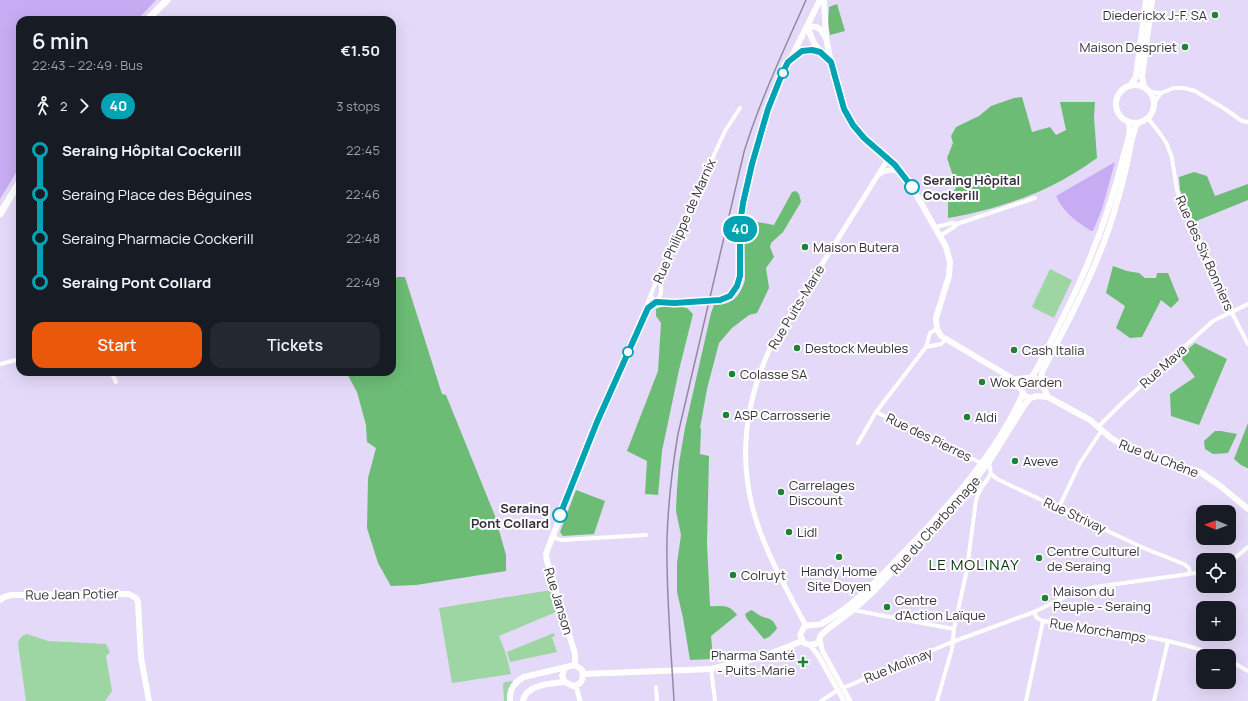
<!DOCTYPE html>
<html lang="en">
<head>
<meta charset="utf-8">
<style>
  body { margin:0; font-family:Manrope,sans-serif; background:#242831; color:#f1f3f6; height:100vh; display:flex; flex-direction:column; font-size:15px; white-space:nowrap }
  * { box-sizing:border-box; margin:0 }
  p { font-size:13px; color:#9ea1a6 }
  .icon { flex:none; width:22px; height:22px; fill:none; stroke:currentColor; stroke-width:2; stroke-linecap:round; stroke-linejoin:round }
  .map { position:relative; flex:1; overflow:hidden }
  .sheet { position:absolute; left:16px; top:16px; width:380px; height:360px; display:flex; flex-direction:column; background:#171b24; border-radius:12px; box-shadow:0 4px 16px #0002 }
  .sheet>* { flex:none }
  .badge { padding:0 8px; border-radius:13px; font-size:14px; line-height:26px }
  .needle { width:26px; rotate:271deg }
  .controls { position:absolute; left:1196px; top:505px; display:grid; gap:8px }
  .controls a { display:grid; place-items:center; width:40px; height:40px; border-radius:8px; background:#171b24; box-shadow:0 4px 16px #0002; font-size:20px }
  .map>.badge { position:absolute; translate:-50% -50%; box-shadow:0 0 0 2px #fff }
  .legs { display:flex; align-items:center; gap:6px; height:44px; padding:0 16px; font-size:13px }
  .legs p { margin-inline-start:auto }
  .head { display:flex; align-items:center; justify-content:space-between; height:68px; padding:0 16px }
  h1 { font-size:22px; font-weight:600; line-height:30px }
  .cta { display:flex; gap:8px; margin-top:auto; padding:8px 16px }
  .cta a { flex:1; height:46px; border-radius:12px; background:#ea580c; color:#fff; font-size:16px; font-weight:600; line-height:46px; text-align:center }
  .cta a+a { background:#242831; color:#f1f3f6 }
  ul { padding:0 16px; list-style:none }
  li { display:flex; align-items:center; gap:14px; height:44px; font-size:15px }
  li i { display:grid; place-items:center; width:6px; height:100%; margin:0 5px; background:currentColor }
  li i::after { content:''; width:10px; height:10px; margin:-5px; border:3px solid; border-radius:50%; background:#171b24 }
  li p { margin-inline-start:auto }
  li:first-child i { background:linear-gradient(#0000 50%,currentColor 0) }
  li:last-child i { background:linear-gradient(currentColor 50%,#0000 0) }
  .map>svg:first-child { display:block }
  .green { fill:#9ed6a3 }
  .forest { fill:#6cbc76 }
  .water { fill:#c8acf3 }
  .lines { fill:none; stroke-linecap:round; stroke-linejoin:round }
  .secondary-tunnel { stroke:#c1b7d2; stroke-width:6; stroke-dasharray:6 3; stroke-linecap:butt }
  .minor { stroke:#fff; stroke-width:4 }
  .tertiary { stroke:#fff; stroke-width:5 }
  .secondary { stroke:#fff; stroke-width:6 }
  .primary { stroke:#fff; stroke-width:7 }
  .rail { stroke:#928aa0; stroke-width:1.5 }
  .line-1-casing { stroke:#fff; stroke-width:9 }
  .line-1 { stroke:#00a3b4; stroke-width:6 }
  .poi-dot { fill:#1e8235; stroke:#fff; stroke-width:1.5 }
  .stop-1-dot { fill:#fff; stroke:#00a3b4; stroke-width:2 }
  .labels { text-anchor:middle; stroke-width:4; stroke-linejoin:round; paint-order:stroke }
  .poi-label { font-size:13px; fill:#342f3c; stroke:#fff; text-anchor:start }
  .stop-label { font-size:13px; font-weight:bold; fill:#342f3c; stroke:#fff; text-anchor:start }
  .street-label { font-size:13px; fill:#342f3c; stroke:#fff }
  .quarter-label { font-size:15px; letter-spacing:1px; fill:#03330e; stroke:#fff }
</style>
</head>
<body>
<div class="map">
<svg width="1248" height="701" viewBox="0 0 1248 701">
  <rect width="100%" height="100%" fill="#e4d9f8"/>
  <g class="green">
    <path d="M1050,269L1072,280L1054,318L1032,307Z"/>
    <path d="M551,590L556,612L499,636L506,654L511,674L452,683L439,608Z"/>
    <path d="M554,633L555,636L552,637L557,652L510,662L507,652Z"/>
    <path d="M27,634L48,641L106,644L110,652L106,656L112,691L105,701H26L18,644C19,639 22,635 27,634Z"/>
    <path d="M514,681L507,701H504L503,684L505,682Z"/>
  </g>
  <g class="forest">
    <path d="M837,4L845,31L830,35L828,24L829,7Z"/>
    <path d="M1022,97L1032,132L1050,127L1056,135L1066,130L1060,102H1095L1094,117L1097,158C1088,164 1080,170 1071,175C1035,197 989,211 948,218V198L956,188L953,176L947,158L953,143L951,136L956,127L979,116L991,106L1014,98Z"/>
    <path d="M1194,172L1207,176L1215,196L1248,184V200L1194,222L1180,190L1179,177Z"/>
    <path d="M796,191L799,194L801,202L783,232L771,243L770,247L774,257L766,268L769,288L757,313L749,315L732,328L719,343L707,389L700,428L701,429L700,454L709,456L707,543L710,606C722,607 728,603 737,615L711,636L713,659L690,660L683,618L677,592V563L681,535L676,511L677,489L679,463L685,428L711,313L714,305C732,305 740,297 745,280L744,238L746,220L774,225L792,192Z"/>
    <path d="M1113,266L1127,271L1139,273L1145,278H1156L1157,273H1168L1179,300L1171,308L1161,300L1142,337L1130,338L1116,328L1125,306L1106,293Z"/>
    <path d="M398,277H405L442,394L446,395L495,516L506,555V571L416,585L391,586L378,563L367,528L368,478L376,448L367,442L366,425L357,392L346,372H392V280Z"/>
    <path d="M674,306L687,308L693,314L679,370L662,451L658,495L645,494L647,461L627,451L658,371L661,323L656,316V309L661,307H674Z"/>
    <path d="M1195,343L1227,359L1199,425L1171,416L1170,394L1195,377L1180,357Z"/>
    <path d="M1248,423V468H1247L1241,465L1234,459Z"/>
    <path d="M1215,431H1221L1237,434L1228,453L1213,454L1205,449L1204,441Z"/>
    <path d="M576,490L605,501L594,534L563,536L560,532Z"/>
    <path d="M751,610C754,611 756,613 759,615C768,620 772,616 777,628L775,631L769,637L764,639L747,619L745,614Z"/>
  </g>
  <g class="water">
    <path d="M0,0H156L137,20H20V166L0,199Z"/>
    <path d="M1115,162L1102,209L1093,231H1091C1077,222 1063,212 1056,196Z"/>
  </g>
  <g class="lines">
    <path class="secondary-tunnel" d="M675,303L711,301"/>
    <g class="minor">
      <path d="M1150,92L1161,93"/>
      <path d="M1154,103L1161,93L1174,88H1184L1195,91L1225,109L1242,121L1248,122"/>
      <path d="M1148,118L1161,135L1167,144L1172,158L1177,190L1181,204L1232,313L1248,344"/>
      <path d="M936,227L952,223L957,224"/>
      <path d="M940,236L954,227L957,224L1035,198"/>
      <path d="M651,296L654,301L656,302C664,295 660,285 661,275"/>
      <path d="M645,309L655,284L661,275L718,146L725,131L740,108"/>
      <path d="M926,347L941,344L946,339"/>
      <path d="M0,364L20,359"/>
      <path d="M111,372L116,382"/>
      <path d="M876,412L981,463"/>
      <path d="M1098,427L1123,402L1213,321L1248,304"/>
      <path d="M858,443L876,412L926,347L930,333L937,329"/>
      <path d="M989,462L991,474L997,479L1146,549L1184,564L1189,568L1190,573"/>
      <path d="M1059,507L1080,463L1102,430"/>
      <path d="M551,537L562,540L646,535"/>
      <path d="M1229,563L1248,547"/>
      <path d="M853,610L954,629"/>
      <path d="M1034,612L1037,618L1043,621C1101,630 1164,635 1219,656"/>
      <path d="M1229,660L1248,671"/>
      <path d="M711,669L715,701"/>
      <path d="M656,687L657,701"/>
      <path d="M843,688L952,642L1034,612L1075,592L1095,587L1203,572"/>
      <path d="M821,701L838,690"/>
      <path d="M937,701L952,649L954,629L967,569L976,500L980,490L991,474"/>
      <path d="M1026,701L1043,621"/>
      <path d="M1154,701L1168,641"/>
    </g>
    <g class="tertiary">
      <path d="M878,175C886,169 892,169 902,173"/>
      <path d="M806,626C792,599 776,572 765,544C736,477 741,409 772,344L888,159"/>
      <path d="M820,639L822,650L850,701"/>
      <path d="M810,645L818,655L844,701"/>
      <path d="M576,686L580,701"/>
    </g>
    <g class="secondary">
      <path d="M824,0L826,38L831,62L842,101L847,115L860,133L895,165L904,174L917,196L946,247L950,262L949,276L936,318L937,329L941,336L1015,380L1025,396L1030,398L1037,396L1048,397L1090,420L1111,438L1125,447L1200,472L1219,485L1248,509"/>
      <path d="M807,27L815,45L831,62"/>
      <path d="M807,27C817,25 821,28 825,37"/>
      <path d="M792,58C801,50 808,49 820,52"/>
      <circle cx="1135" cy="104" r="19"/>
      <path d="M1130,86L1136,77L1146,0"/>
      <path d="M1144,87L1142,77L1152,0"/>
      <path d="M711,301L719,300L730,296L737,286L739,276L740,224L743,203L752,165L764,123L778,84L820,0"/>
      <path d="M1032,377C1042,361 1050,343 1059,325C1088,269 1109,216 1124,154C1126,145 1133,130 1128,122"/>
      <path d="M1015,380C1019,378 1023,379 1027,378C1040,375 1043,387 1048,397"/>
      <path d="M1041,382L1042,372C1066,325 1092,278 1109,228C1116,207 1122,185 1127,164C1130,151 1131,134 1138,123"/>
      <path d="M1023,394C996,454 949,506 903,553C878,580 854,606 821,624C815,626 809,624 804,627L800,635L804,643L810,645L818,643L821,635L829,628L853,610L873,592L950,511L989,462L1024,406L1030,398"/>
      <path d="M0,600L4,597L11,595L129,594L136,598L138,602L141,658L149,701"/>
      <path d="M575,665V654L547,561L546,554L547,551L597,422L643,315C652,300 659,302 675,303"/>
      <path d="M583,674L711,669L762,657L802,641"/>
      <path d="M510,701C509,690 514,682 524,677L575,665L582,670C584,678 582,685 573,686L565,682L562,676L565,668"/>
      <path d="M523,701C525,685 552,683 565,682"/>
    </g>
    <g class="primary">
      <path d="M147,20L167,0"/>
      <path d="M0,214L20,181"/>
    </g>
    <path class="rail" d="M674,701C671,648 666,594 667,540C668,504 672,469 678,434L744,152C760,100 784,50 806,0"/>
  </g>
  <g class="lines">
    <g class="line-1-casing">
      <path id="line-1" d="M560,515L597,422L648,308L656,302L675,303L720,300L730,296L737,286L740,276V224L743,203L752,164L768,109L782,74L788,62L802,51L812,50L820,52L831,62L844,109L853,125L864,138L895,165L912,187"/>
    </g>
    <use href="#line-1" class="line-1"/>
  </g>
  <g class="poi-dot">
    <circle cx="1215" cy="15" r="4"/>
    <circle cx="1185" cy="47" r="4"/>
    <circle cx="805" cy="247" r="4"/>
    <circle cx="797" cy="348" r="4"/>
    <circle cx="1014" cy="350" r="4"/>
    <circle cx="732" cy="374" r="4"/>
    <circle cx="982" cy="382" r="4"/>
    <circle cx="726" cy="415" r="4"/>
    <circle cx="967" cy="417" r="4"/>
    <circle cx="1015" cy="461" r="4"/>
    <circle cx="781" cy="492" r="4"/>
    <circle cx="789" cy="532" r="4"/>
    <circle cx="839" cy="557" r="4"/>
    <circle cx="1039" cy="558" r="4"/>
    <circle cx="733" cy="575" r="4"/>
    <circle cx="1045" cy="598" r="4"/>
    <circle cx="887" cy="607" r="4"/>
    <path d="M801 656h4v4h4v4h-4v4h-4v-4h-4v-4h4z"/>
  </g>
  <g class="stop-1-dot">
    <circle cx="783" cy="73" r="5"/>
    <circle cx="912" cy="187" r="7"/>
    <circle cx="628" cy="352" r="5"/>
    <circle cx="560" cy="515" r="7"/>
  </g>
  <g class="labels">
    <g class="poi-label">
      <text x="1207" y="20" text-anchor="end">Diederickx J-F. SA</text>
      <text x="1177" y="52" text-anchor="end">Maison Despriet</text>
      <text x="813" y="252">Maison Butera</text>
      <text x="805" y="353">Destock Meubles</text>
      <text x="1022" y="355">Cash Italia</text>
      <text x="740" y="379">Colasse SA</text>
      <text x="990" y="387">Wok Garden</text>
      <text x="734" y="420">ASP Carrosserie</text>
      <text x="975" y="422">Aldi</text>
      <text x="1023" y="466">Aveve</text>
      <text x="789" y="490">Carrelages<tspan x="789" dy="15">Discount</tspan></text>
      <text x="797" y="537">Lidl</text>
      <text x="1047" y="556">Centre Culturel<tspan x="1047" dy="15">de Seraing</tspan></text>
      <text x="839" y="576" text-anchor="middle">Handy Home<tspan x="839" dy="15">Site Doyen</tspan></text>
      <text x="741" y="580">Colruyt</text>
      <text x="1053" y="596">Maison du<tspan x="1053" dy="15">Peuple - Seraing</tspan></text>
      <text x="895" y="605">Centre<tspan x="895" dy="15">d'Action Laïque</tspan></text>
      <text x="795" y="660" text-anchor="end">Pharma Santé<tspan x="795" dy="15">- Puits-Marie</tspan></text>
    </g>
    <g class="stop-label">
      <text x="923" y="185">Seraing Hôpital<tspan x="923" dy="15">Cockerill</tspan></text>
      <text x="549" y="513" text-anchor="end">Seraing<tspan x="549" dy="15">Pont Collard</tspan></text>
    </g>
    <g class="street-label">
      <text transform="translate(684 221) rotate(-66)" y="5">Rue Philippe de Marnix</text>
      <text transform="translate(1205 253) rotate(66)" y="5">Rue des Six Bonniers</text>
      <text transform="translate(796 307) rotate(-59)" y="5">Rue Puits-Marie</text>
      <text transform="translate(1163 366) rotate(-42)" y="5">Rue Mava</text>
      <text transform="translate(929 437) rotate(26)" y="5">Rue des Pierres</text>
      <text transform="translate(1159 458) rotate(21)" y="5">Rue du Chêne</text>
      <text transform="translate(1075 515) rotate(25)" y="5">Rue Strivay</text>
      <text transform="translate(935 525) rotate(-48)" y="5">Rue du Charbonnage</text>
      <text transform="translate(72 594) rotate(-1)" y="5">Rue Jean Potier</text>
      <text transform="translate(559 601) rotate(73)" y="5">Rue Janson</text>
      <text transform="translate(1098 630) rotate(9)" y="5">Rue Morchamps</text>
      <text transform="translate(898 665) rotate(-22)" y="5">Rue Molinay</text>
    </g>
    <g class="quarter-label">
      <text x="974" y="570">LE MOLINAY</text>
    </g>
  </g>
</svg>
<div class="controls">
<a><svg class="needle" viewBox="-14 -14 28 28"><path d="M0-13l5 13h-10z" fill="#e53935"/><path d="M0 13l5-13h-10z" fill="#9ea1a6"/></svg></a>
<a><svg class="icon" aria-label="locate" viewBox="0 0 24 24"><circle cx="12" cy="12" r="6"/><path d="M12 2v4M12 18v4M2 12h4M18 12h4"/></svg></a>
<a>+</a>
<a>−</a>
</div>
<b class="badge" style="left:740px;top:229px;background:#00a3b4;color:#fff">40</b>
<section class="sheet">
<div class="head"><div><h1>6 min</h1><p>22:43 – 22:49 · Bus</p></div><b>€1.50</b></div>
<div class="legs"><svg class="icon" aria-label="walk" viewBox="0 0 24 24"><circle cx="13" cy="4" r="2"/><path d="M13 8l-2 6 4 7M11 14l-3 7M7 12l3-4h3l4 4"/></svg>2<svg class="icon" aria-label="forward" viewBox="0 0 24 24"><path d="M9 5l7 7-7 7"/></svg><b class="badge" style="background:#00a3b4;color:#fff">40</b><p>3 stops</p></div>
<ul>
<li><i style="color:#00a3b4"></i><b>Seraing Hôpital Cockerill</b><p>22:45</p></li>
<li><i style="color:#00a3b4"></i><span>Seraing Place des Béguines</span><p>22:46</p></li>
<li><i style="color:#00a3b4"></i><span>Seraing Pharmacie Cockerill</span><p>22:48</p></li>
<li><i style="color:#00a3b4"></i><b>Seraing Pont Collard</b><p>22:49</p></li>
</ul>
<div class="cta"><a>Start</a><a>Tickets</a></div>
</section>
</div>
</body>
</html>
